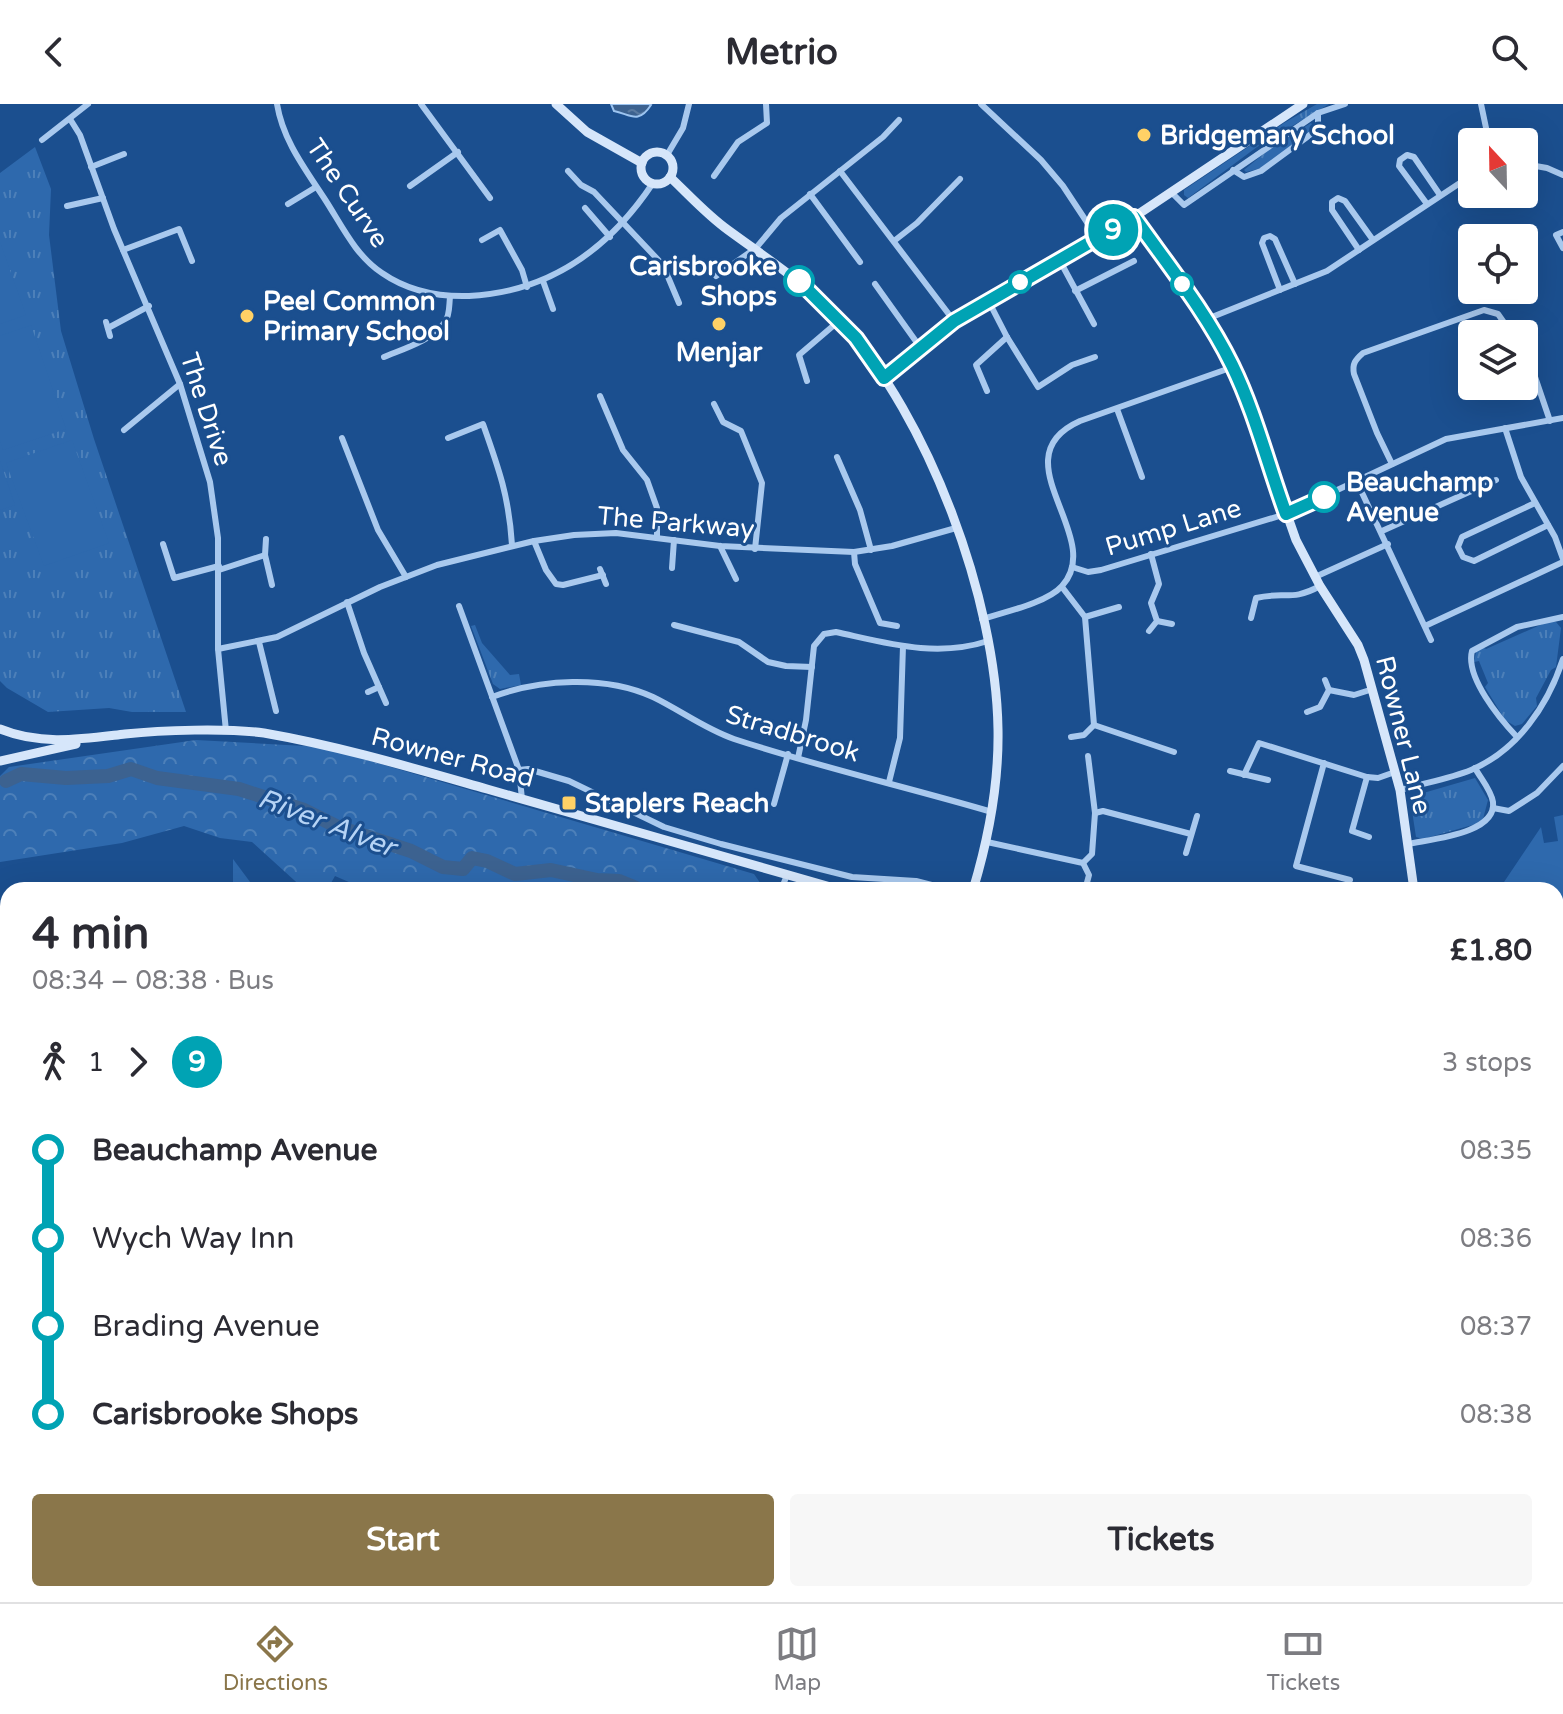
<!DOCTYPE html>
<html lang="en">
<head>
<meta charset="utf-8">
<style>
  body { margin:0; font-family:"Varela Round",sans-serif; background:#f7f7f7; color:#2b2b33; height:100vh; display:flex; flex-direction:column; font-size:30px; white-space:nowrap }
  * { box-sizing:border-box; margin:0 }
  p { font-size:26px; color:#7c7c81 }
  .icon { flex:none; width:44px; height:44px; fill:none; stroke:currentColor; stroke-width:2; stroke-linecap:round; stroke-linejoin:round }
  .map { position:relative; flex:1; overflow:hidden }
  .details { position:absolute; left:0px; top:778px; width:1564px; height:720px; display:flex; flex-direction:column; background:#fff; border-radius:24px 24px 0 0; box-shadow:0 8px 32px #0002 }
  .details>* { flex:none }
  .badge { padding:0 16px; border-radius:26px; font-size:28px; line-height:52px }
  .needle { width:52px; rotate:338deg }
  .buttons { position:absolute; left:1458px; top:24px; display:grid; gap:16px }
  .buttons a { display:grid; place-items:center; width:80px; height:80px; border-radius:8px; background:#fff; box-shadow:0 8px 32px #0002; font-size:40px }
  .map>.badge { position:absolute; translate:-50% -50%; box-shadow:0 0 0 4px #fff }
  .legs { display:flex; align-items:center; gap:12px; height:88px; padding:0 32px; font-size:26px }
  .legs p { margin-inline-start:auto }
  .summary { display:flex; align-items:center; justify-content:space-between; height:136px; padding:0 32px }
  h1 { font-size:44px; font-weight:700; line-height:60px }
  .cta { display:flex; gap:16px; margin-top:auto; padding:16px 32px }
  .cta a { flex:1; height:92px; border-radius:8px; background:#8a764a; color:#fff; font-size:32px; font-weight:700; line-height:92px; text-align:center }
  .cta a+a { background:#f7f7f7; color:#2b2b33 }
  ul { padding:0 32px; list-style:none }
  li { display:flex; align-items:center; gap:28px; height:88px; font-size:30px }
  li i { display:grid; place-items:center; width:12px; height:100%; margin:0 10px; background:currentColor }
  li i::after { content:''; width:20px; height:20px; margin:-10px; border:6px solid; border-radius:50%; background:#fff }
  li p { margin-inline-start:auto }
  li:first-child i { background:linear-gradient(#0000 50%,currentColor 0) }
  li:last-child i { background:linear-gradient(currentColor 50%,#0000 0) }
  header { display:flex; justify-content:space-between; align-items:center; height:104px; padding:0 32px; background:#fff; font-size:36px; font-weight:700 }
  .menu { display:flex; justify-content:space-around; align-items:center; height:112px; border-top:2px solid #e1e1e2; background:#fff; font-size:22px; color:#7c7c81 }
  .menu a { display:grid; justify-items:center; gap:4px }
  .menu .selected { color:#8a764a }
  .map>svg:first-child { display:block }
  .grass { fill:url(#grass-tufts) }
  .forest { fill:url(#forest-crowns) }
  .garden { fill:#2e69ad }
  .water { fill:url(#water-ripples); stroke:#9cc4f0; stroke-width:2 }
  .lines { fill:none; stroke-linecap:round; stroke-linejoin:round }
  .river { stroke:#3c6290; stroke-width:14 }
  .street { stroke:#a9c9ee; stroke-width:6 }
  .secondary { stroke:#d6e6fa; stroke-width:9 }
  .line-1-casing { stroke:#fff; stroke-width:18 }
  .line-1 { stroke:#00a3b4; stroke-width:12 }
  .poi-dot { fill:#ffd166; stroke:#1b4f8f; stroke-width:3 }
  .stop-1-dot { fill:#fff; stroke:#00a3b4; stroke-width:4 }
  .labels { text-anchor:middle; stroke-width:6; stroke-linejoin:round; paint-order:stroke }
  .poi-label { font-size:26px; font-weight:bold; fill:#fff; stroke:#1b4f8f; text-anchor:start }
  .street-label { font-size:26px; fill:#fff; stroke:#1b4f8f }
  .stop-label { font-size:26px; font-weight:bold; fill:#fff; stroke:#1b4f8f; text-anchor:end }
  .water-label { font-size:28px; font-style:italic; fill:#b5d3f5; stroke:#1b4f8f }
</style>
</head>
<body>
<header><svg class="icon" aria-label="back" viewBox="0 0 24 24"><path d="M15 5l-7 7 7 7"/></svg>Metrio<svg class="icon" aria-label="search" viewBox="0 0 24 24"><circle cx="10" cy="10" r="6"/><path d="M15 15l6 6"/></svg></header>
<div class="map">
<svg width="1563" height="1498" viewBox="0 0 1563 1498">
  <defs>
    <pattern id="grass-tufts" width="24" height="20" patternUnits="userSpaceOnUse" patternTransform="scale(2)"><rect width="24" height="20" fill="#2e69ad"/><path d="M3 7l-1-3M5 7V3M7 7l1-3M15 17l-1-3M17 17v-4M19 17l1-3" fill="none" stroke="#4d80b9"/></pattern>
    <pattern id="forest-crowns" width="20" height="18" patternUnits="userSpaceOnUse" patternTransform="scale(2)"><rect width="20" height="18" fill="#2e69ad"/><path d="M2 6a3 3 0 1 1 6 0M12 15a3 3 0 1 1 6 0" fill="none" stroke="#4d80b9"/></pattern>
    <pattern id="water-ripples" width="26" height="14" patternUnits="userSpaceOnUse" patternTransform="scale(2)"><rect width="26" height="14" fill="#3c6290"/><path d="M2 4q2-2 4 0t4 0M15 11q2-2 4 0t4 0" fill="none" stroke="#597aa1"/></pattern>
  </defs>
  <rect width="100%" height="100%" fill="#1b4f8f"/>
  <g class="grass">
    <path d="M1317,0H1329L1257,43L1188,94L1184,91V86L1284,19Z"/>
    <path d="M1311,19L1315,25L1262,64L1246,68L1244,66L1272,43Z"/>
    <path d="M35,43L51,85L49,131L61,227L94,335L186,608H132L109,604L48,608L7,584L0,577V69Z"/>
    <path d="M1547,518H1556L1561,524L1556,563L1551,566L1536,594L1537,602L1522,620L1515,622L1505,616L1485,583L1488,579L1479,557L1474,558L1476,548L1482,543L1486,545Z"/>
    <path d="M475,521L482,539L510,571L519,570L521,581L500,585L493,580L471,522Z"/>
    <path d="M1475,674L1488,696L1483,715L1476,720L1423,735L1416,733L1411,700L1413,692Z"/>
    <path d="M0,1058L7,1119L8,1185L0,1193Z"/>
    <path d="M530,1490H1052L1049,1498H534Z"/>
  </g>
  <g class="forest">
    <path d="M196,636L323,643L754,770L765,786H361L358,782L335,772L327,786H305L252,738L220,734L184,722L122,739L0,758V672L9,663Z"/>
    <path d="M233,755L256,786H233Z"/>
    <path d="M1563,840V931L1556,930V841Z"/>
    <path d="M2,1190L8,1209V1449H4L0,1434Z"/>
    <path d="M99,1490H149L137,1498H103Z"/>
    <path d="M212,1490H327L339,1498H222Z"/>
    <path d="M654,1490H733L722,1498H648Z"/>
    <path d="M784,1490H935L933,1498H771Z"/>
    <path d="M990,1490H1083L1079,1498H988Z"/>
  </g>
  <g class="garden">
    <path d="M0,138L26,211L0,220Z"/>
    <path d="M31,221L66,325L3,346L0,336V232Z"/>
    <path d="M72,336L109,439L44,462L6,359Z"/>
    <path d="M0,357L15,401L0,406Z"/>
    <path d="M1563,711V834L1556,836V786H1503L1502,781L1541,723L1544,739L1558,737L1554,713Z"/>
  </g>
  <path class="water" d="M611,0H649L651,1C638,21 630,10 614,7Z"/>
  <g class="lines">
    <g class="river">
      <path d="M6,677L21,670L66,674L108,672L131,665L157,674L239,685L304,706L338,723L411,747L443,763L463,765L472,754L487,757L515,770L551,766L597,776L619,777L641,786"/>
      <path d="M1027,1498L1029,1490"/>
    </g>
    <g class="street">
      <path d="M277,0C283,37 306,66 326,97C342,122 356,152 382,169C408,187 437,193 469,192C549,188 609,145 653,79"/>
      <path d="M421,0L490,94"/>
      <path d="M981,0L1041,56L1063,82L1098,135"/>
      <path d="M1481,0L1489,38"/>
      <path d="M70,15L80,31L114,125L180,280L210,378L218,434V545L226,627"/>
      <path d="M42,36L88,0"/>
      <path d="M667,51L683,24L689,0"/>
      <path d="M1524,60L1547,64L1563,71"/>
      <path d="M91,63L124,50"/>
      <path d="M1233,66L1244,73L1261,67L1318,25V9"/>
      <path d="M568,67L581,81L594,88L663,161L679,199"/>
      <path d="M840,67L954,217"/>
      <path d="M714,72L738,38L767,19L766,0"/>
      <path d="M410,82L458,48"/>
      <path d="M1171,88L1184,101L1318,9L1345,0"/>
      <path d="M810,90L860,158"/>
      <path d="M288,100L316,83"/>
      <path d="M1427,100L1399,62L1400,56L1407,51L1414,53L1440,91"/>
      <path d="M67,102L103,94"/>
      <path d="M585,104L610,133"/>
      <path d="M1563,128L1556,131L1563,144"/>
      <path d="M482,136L500,126L522,166L527,183"/>
      <path d="M894,137L917,119L960,75"/>
      <path d="M123,146L179,125L192,157"/>
      <path d="M1359,146L1332,106V98L1338,94L1345,97L1373,136"/>
      <path d="M1060,157L1094,220"/>
      <path d="M716,172L756,144L781,114L883,33L899,16"/>
      <path d="M543,177L553,205"/>
      <path d="M875,180L920,243"/>
      <path d="M1280,186L1262,139L1264,134L1270,132L1275,135L1295,180"/>
      <path d="M1075,187L1134,157"/>
      <path d="M988,196L1007,233L1038,283L1072,261L1095,253"/>
      <path d="M1207,215L1327,167L1472,71"/>
      <path d="M106,218L110,232"/>
      <path d="M108,224L149,202"/>
      <path d="M1524,250L1533,267L1550,317"/>
      <path d="M384,253C403,245 433,236 445,218C450,211 449,201 450,193"/>
      <path d="M807,277L799,251L840,216"/>
      <path d="M987,287L976,261L1007,233"/>
      <path d="M600,292L623,346L647,376L657,404V434"/>
      <path d="M714,300L723,318L741,327L762,379L755,445"/>
      <path d="M1117,305L1142,373"/>
      <path d="M1505,324L1521,373L1555,433L1563,455"/>
      <path d="M124,326L180,280"/>
      <path d="M342,334L378,426L406,473"/>
      <path d="M448,334L483,320C499,365 509,393 512,441"/>
      <path d="M837,353L860,406L871,446"/>
      <path d="M1392,360L1377,329L1354,270C1352,260 1355,256 1363,249L1484,206L1498,210L1512,230"/>
      <path d="M1357,378L1431,536"/>
      <path d="M1535,399L1462,433L1458,443L1463,453L1474,457L1548,421"/>
      <path d="M1382,427L1496,376"/>
      <path d="M266,435L265,451L272,481"/>
      <path d="M534,437L546,466L556,480L563,481L603,471"/>
      <path d="M163,440L174,474L219,462"/>
      <path d="M720,442L736,475"/>
      <path d="M854,448L855,460L880,519L897,522"/>
      <path d="M1072,463L1088,468L1101,466L1286,410L1446,335L1563,314"/>
      <path d="M672,464L674,436"/>
      <path d="M600,465L606,480"/>
      <path d="M219,466L265,451"/>
      <path d="M1315,473L1388,440"/>
      <path d="M1062,483L1085,513L1094,621L1084,631L1071,633"/>
      <path d="M347,498L364,549L386,599"/>
      <path d="M459,502L519,666L522,695"/>
      <path d="M1085,513L1119,503"/>
      <path d="M1251,514L1256,494C1285,487 1291,498 1320,482"/>
      <path d="M982,515C1004,508 1047,499 1062,482C1107,433 997,354 1080,317L1233,263"/>
      <path d="M1157,517L1172,520"/>
      <path d="M674,521L739,538L768,558L786,562L812,563"/>
      <path d="M1425,522L1563,458"/>
      <path d="M1149,527L1157,517L1151,499L1159,480L1151,450"/>
      <path d="M259,538L276,607"/>
      <path d="M218,545L277,533L380,483L437,461L534,437L574,431L616,429L720,442L854,448L892,442L956,424"/>
      <path d="M1329,586L1354,591L1373,585"/>
      <path d="M368,588L379,583"/>
      <path d="M492,593C540,575 605,571 653,593C680,606 705,625 734,635C819,663 907,683 992,708"/>
      <path d="M1307,608L1320,603L1329,586L1325,576"/>
      <path d="M1094,621L1174,648"/>
      <path d="M1517,633C1500,615 1465,573 1472,547L1517,523L1563,513"/>
      <path d="M798,654L806,616L814,542L824,530L836,528C887,539 936,554 988,537"/>
      <path d="M1324,659L1296,762L1350,776"/>
      <path d="M519,666L528,665L569,677L664,723L721,740L852,773L916,777L951,786"/>
      <path d="M1230,667L1268,676"/>
      <path d="M1244,671L1259,639L1367,673L1378,674L1395,668"/>
      <path d="M1367,673L1352,727L1369,733"/>
      <path d="M889,678L900,634L903,542"/>
      <path d="M1400,686C1423,679 1449,675 1471,666C1518,646 1548,601 1563,555"/>
      <path d="M774,700L788,650"/>
      <path d="M1493,704L1509,707L1537,689L1563,662"/>
      <path d="M1095,709L1103,707L1191,730"/>
      <path d="M987,738L1083,759L1089,771L1085,786"/>
      <path d="M1408,740C1430,735 1497,730 1493,698C1491,686 1481,675 1475,664"/>
      <path d="M1186,749L1197,712"/>
      <path d="M1083,759L1092,750L1095,709L1088,652"/>
      <path d="M781,786L787,771"/>
      <path d="M0,957H8"/>
      <path d="M1561,1034L1563,1055"/>
      <path d="M1556,1117L1563,1102"/>
      <path d="M1556,1271L1563,1276"/>
      <path d="M1556,1441L1563,1452"/>
      <path d="M1272,1490L1275,1498"/>
      <path d="M1465,1490L1471,1498"/>
      <path d="M717,1498L726,1490"/>
      <path d="M1138,1498L1145,1490"/>
      <path d="M1408,1498L1418,1490"/>
    </g>
    <g class="secondary">
      <path d="M556,0L587,28L642,59"/>
      <circle cx="657" cy="64" r="16"/>
      <path d="M670,73C689,91 707,111 728,126C769,156 807,180 841,218C929,313 996,496 998,625C999,680 989,733 973,786"/>
      <path d="M1134,113L1207,215L1221,239L1244,288L1296,436L1320,482L1358,541L1364,556L1400,686L1414,786"/>
      <path d="M884,274L954,217L1134,113L1303,0"/>
      <path d="M0,625C41,642 82,635 125,630C162,626 227,624 264,629C339,642 413,664 487,685C605,718 723,753 841,786"/>
      <path d="M0,657L76,640"/>
      <path d="M0,985L8,1035"/>
      <path d="M1556,989L1563,990"/>
      <path d="M96,1490L97,1498"/>
    </g>
  </g>
  <g class="lines">
    <g class="line-1-casing">
      <path id="line-1" d="M799,177L856,234L884,274L954,217L1134,113C1168,161 1206,208 1232,261C1255,308 1268,361 1286,410L1324,393"/>
    </g>
    <use href="#line-1" class="line-1"/>
  </g>
  <g class="poi-dot">
    <circle cx="1144" cy="31" r="8"/>
    <circle cx="247" cy="212" r="8"/>
    <circle cx="719" cy="220" r="8"/>
    <rect x="561" y="691" width="16" height="16" rx="4"/>
  </g>
  <g class="stop-1-dot">
    <circle cx="799" cy="177" r="14"/>
    <circle cx="1020" cy="178" r="10"/>
    <circle cx="1182" cy="180" r="10"/>
    <circle cx="1324" cy="393" r="14"/>
  </g>
  <g class="labels">
    <g class="poi-label">
      <text x="1160" y="40">Bridgemary School</text>
      <text x="263" y="206">Peel Common<tspan x="263" dy="30">Primary School</tspan></text>
      <text x="719" y="257" text-anchor="middle">Menjar</text>
      <text x="585" y="708">Staplers Reach</text>
    </g>
    <g class="street-label">
      <text transform="translate(348 89) rotate(56)" y="9">The Curve</text>
      <text transform="translate(207 305) rotate(72)" y="9">The Drive</text>
      <text transform="translate(676 418) rotate(5)" y="9">The Parkway</text>
      <text transform="translate(1173 423) rotate(-17)" y="9">Pump Lane</text>
      <text transform="translate(793 629) rotate(17)" y="9">Stradbrook</text>
      <text transform="translate(1404 631) rotate(76)" y="9">Rowner Lane</text>
      <text transform="translate(453 653) rotate(15)" y="9">Rowner Road</text>
    </g>
    <g class="stop-label">
      <text x="777" y="171">Carisbrooke<tspan x="777" dy="30">Shops</tspan></text>
      <text x="1346" y="387" text-anchor="start">Beauchamp<tspan x="1346" dy="30">Avenue</tspan></text>
    </g>
    <g class="water-label">
      <text transform="translate(327 718) rotate(21)" y="10">River Alver</text>
    </g>
  </g>
</svg>
<div class="buttons">
<a><svg class="needle" viewBox="-14 -14 28 28"><path d="M0-13l5 13h-10z" fill="#e53935"/><path d="M0 13l5-13h-10z" fill="#7c7c81"/></svg></a>
<a><svg class="icon" aria-label="locate" viewBox="0 0 24 24"><circle cx="12" cy="12" r="6"/><path d="M12 2v4M12 18v4M2 12h4M18 12h4"/></svg></a>
<a><svg class="icon" aria-label="layers" viewBox="0 0 24 24"><path d="M12 4l9 5-9 5-9-5zM3 14l9 5 9-5"/></svg></a>
</div>
<b class="badge" style="left:1113px;top:126px;background:#00a3b4;color:#fff">9</b>
<section class="details">
<div class="summary"><div><h1>4 min</h1><p>08:34 – 08:38 · Bus</p></div><b>£1.80</b></div>
<div class="legs"><svg class="icon" aria-label="walk" viewBox="0 0 24 24"><circle cx="13" cy="4" r="2"/><path d="M13 8l-2 6 4 7M11 14l-3 7M7 12l3-4h3l4 4"/></svg>1<svg class="icon" aria-label="forward" viewBox="0 0 24 24"><path d="M9 5l7 7-7 7"/></svg><b class="badge" style="background:#00a3b4;color:#fff">9</b><p>3 stops</p></div>
<ul>
<li><i style="color:#00a3b4"></i><b>Beauchamp Avenue</b><p>08:35</p></li>
<li><i style="color:#00a3b4"></i><span>Wych Way Inn</span><p>08:36</p></li>
<li><i style="color:#00a3b4"></i><span>Brading Avenue</span><p>08:37</p></li>
<li><i style="color:#00a3b4"></i><b>Carisbrooke Shops</b><p>08:38</p></li>
</ul>
<div class="cta"><a>Start</a><a>Tickets</a></div>
</section>
</div>
<nav class="menu">
<a class="selected"><svg class="icon" aria-label="directions" viewBox="0 0 24 24"><path d="M12 3l9 9-9 9-9-9zM9 14v-3h6M13 9l2 2-2 2"/></svg>Directions</a>
<a><svg class="icon" aria-label="map" viewBox="0 0 24 24"><path d="M3 6l6-2 6 2 6-2v14l-6 2-6-2-6 2zM9 4v14M15 6v14"/></svg>Map</a>
<a><svg class="icon" aria-label="tickets" viewBox="0 0 24 24"><path d="M3 7h18v10H3zM15 7v10"/></svg>Tickets</a>
</nav>
</body>
</html>
